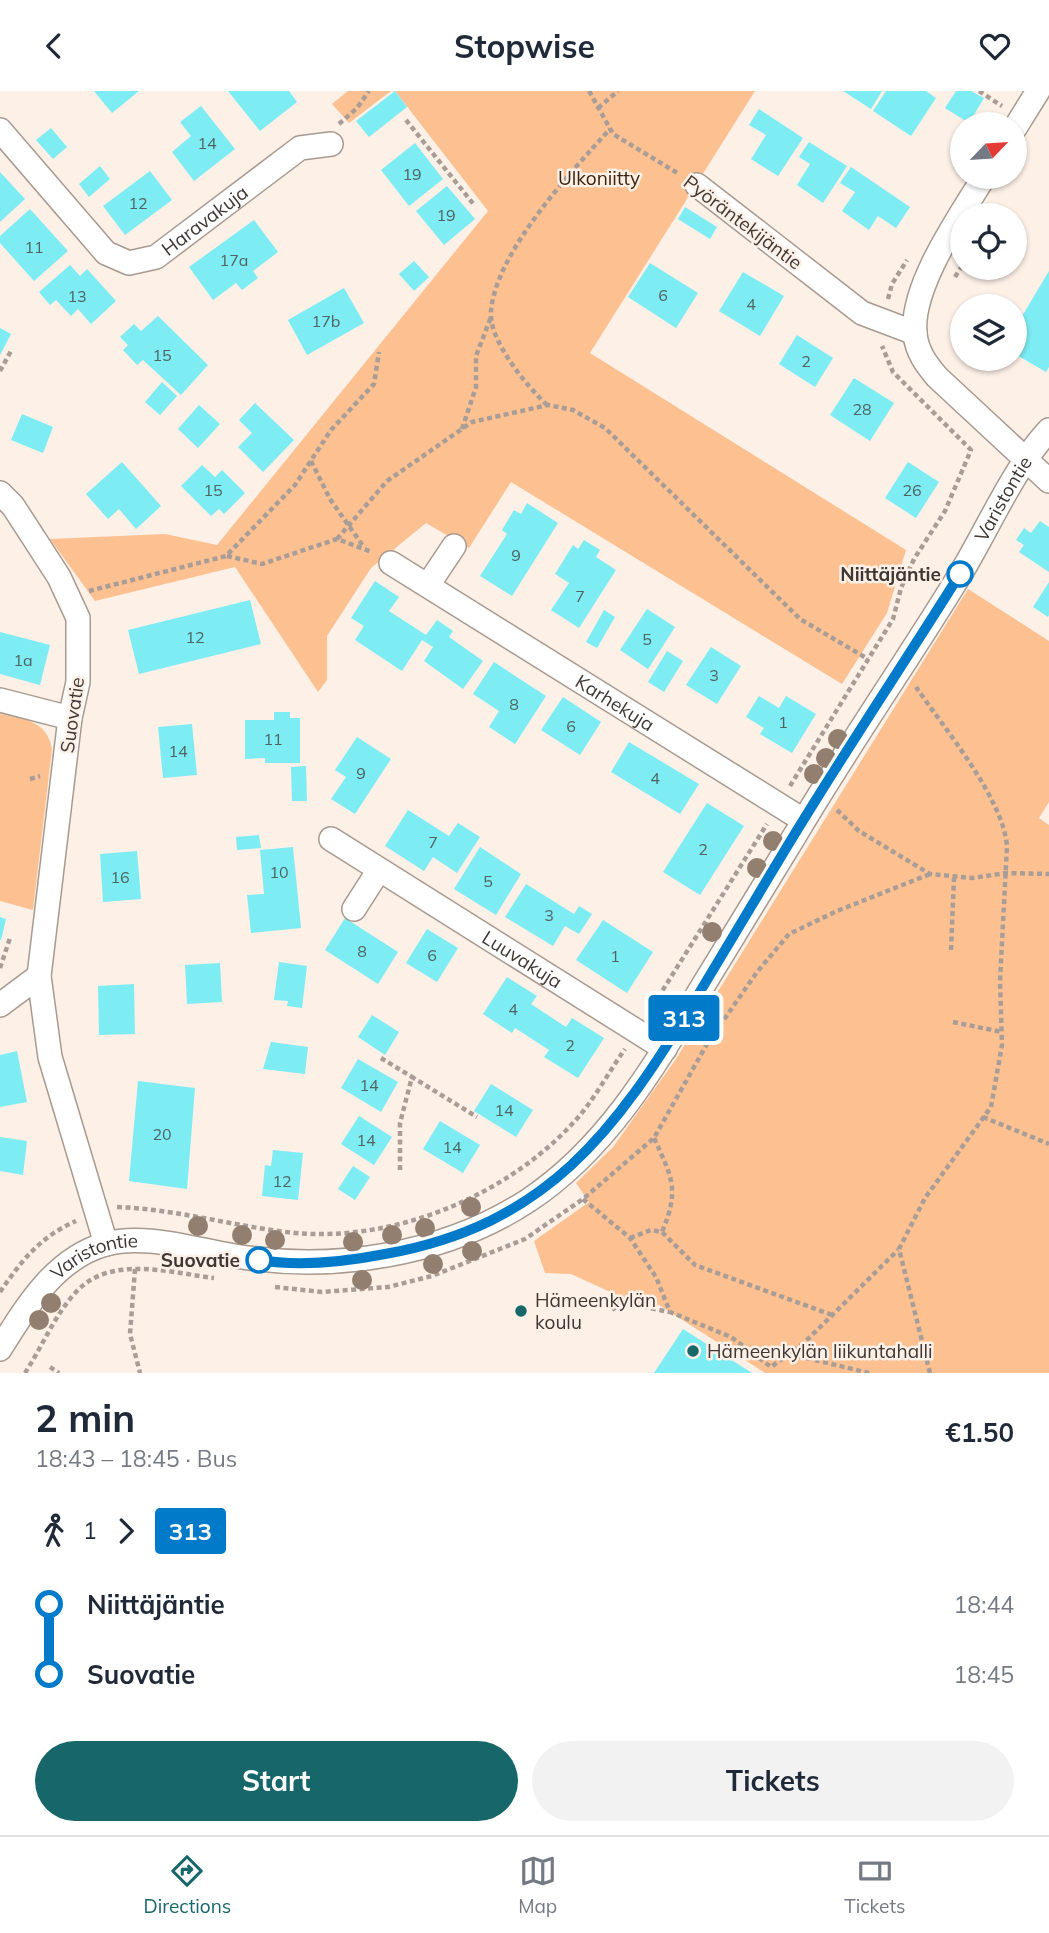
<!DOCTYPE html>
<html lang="en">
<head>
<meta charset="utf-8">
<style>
  body { margin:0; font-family:Mulish,sans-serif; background:#f2f2f3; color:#1f2937; height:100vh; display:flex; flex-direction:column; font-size:26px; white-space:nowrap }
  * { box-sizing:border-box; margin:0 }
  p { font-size:23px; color:#747a83 }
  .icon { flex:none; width:38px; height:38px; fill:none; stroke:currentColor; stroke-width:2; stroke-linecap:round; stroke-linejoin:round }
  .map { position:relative; height:1282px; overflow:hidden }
  .details { display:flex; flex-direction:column; background:#fff; flex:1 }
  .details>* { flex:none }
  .badge { padding:0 14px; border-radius:5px; font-size:24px; line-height:46px }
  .needle { width:46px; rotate:65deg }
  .buttons { position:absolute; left:950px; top:21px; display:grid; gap:14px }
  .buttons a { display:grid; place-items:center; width:77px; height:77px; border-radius:50%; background:#fff; box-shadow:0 2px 5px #0004; font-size:35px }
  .map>.badge { position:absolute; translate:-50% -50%; box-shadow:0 0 0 4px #fff }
  .legs { display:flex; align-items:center; gap:10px; height:77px; padding:0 35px; font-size:23px }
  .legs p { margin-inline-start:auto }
  .head { display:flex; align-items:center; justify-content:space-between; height:119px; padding:0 35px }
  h1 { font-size:38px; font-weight:700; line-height:52px }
  .cta { display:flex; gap:14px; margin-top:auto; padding:14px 35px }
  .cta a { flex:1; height:80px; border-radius:42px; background:#17666a; color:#fff; font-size:28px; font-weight:700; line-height:80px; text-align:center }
  .cta a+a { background:#f2f2f3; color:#1f2937 }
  ul { padding:0 35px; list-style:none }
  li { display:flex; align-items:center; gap:24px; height:70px; font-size:26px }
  li i { display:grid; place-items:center; width:10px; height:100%; margin:0 9px; background:currentColor }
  li i::after { content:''; width:18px; height:18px; margin:-9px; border:5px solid; border-radius:50%; background:#fff }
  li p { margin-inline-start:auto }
  li:first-child i { background:linear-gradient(#0000 50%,currentColor 0) }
  li:last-child i { background:linear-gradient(currentColor 50%,#0000 0) }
  header { display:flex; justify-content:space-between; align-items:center; height:91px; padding:0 35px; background:#fff; font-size:32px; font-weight:700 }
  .tab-bar { display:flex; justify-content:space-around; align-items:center; height:98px; border-top:2px solid #e0e1e3; background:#fff; font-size:19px; color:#747a83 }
  .tab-bar a { display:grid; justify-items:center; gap:4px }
  .tab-bar .active { color:#17666a }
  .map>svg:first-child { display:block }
  .green { fill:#fdc091 }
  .building { fill:#7decf3 }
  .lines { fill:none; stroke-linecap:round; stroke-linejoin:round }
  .minor-casing { stroke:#a99a8f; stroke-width:26 }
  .path { stroke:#a99e97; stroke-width:4.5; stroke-dasharray:5 3.5; stroke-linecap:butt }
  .minor { stroke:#fff; stroke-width:23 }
  .tree { fill:#937f6f }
  .line-1-casing { stroke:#fff; stroke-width:16 }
  .line-1 { stroke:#007ac9; stroke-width:10 }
  .stop-1-dot { fill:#fff; stroke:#007ac9; stroke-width:3.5 }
  .poi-dot { fill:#17666a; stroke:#fdf0e7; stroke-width:2.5 }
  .labels { text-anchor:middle; stroke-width:5; stroke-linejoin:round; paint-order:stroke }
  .number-label { font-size:16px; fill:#4e6463 }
  .park-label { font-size:19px; fill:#3d230c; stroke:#fdf0e7 }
  .street-label { font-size:19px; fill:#3e3733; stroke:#fdf0e7 }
  .stop-label { font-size:19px; font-weight:bold; fill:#3e3733; stroke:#fdf0e7; text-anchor:end }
  .poi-label { font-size:19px; fill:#3e3733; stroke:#fdf0e7; text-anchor:start }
</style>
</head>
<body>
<header><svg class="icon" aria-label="back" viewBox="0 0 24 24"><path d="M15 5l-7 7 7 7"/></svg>Stopwise<svg class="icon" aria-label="heart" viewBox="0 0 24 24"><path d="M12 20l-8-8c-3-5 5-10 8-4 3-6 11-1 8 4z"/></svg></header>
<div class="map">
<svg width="1049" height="1282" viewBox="0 0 1049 1282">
  <rect width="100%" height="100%" fill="#fdf0e7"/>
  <g class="green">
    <path d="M348,0H391L349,32L332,13Z"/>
    <path d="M395,0H755L590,262L906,459L887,522L842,593L511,391L469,457L426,432L371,477L327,545V589L318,601L235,476L95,510L50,448L165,443L217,454L488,120Z"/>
    <path d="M968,498L1049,550V711L1039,727L1049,734V1282H765L659,1214L645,1217L571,1183L545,1182L534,1150L589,1111L576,1092L613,1056L676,968Z"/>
    <path d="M0,623C25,629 47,629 52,658L33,819L0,810Z"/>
  </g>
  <g class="building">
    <path d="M94,0H139L112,22Z"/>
    <path d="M228,0H289L297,11L260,40Z"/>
    <path d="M395,0L407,16L369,46L356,30Z"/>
    <path d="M843,0H882L871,18Z"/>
    <path d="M886,0H926L936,7L911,45L873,20Z"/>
    <path d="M956,0H971L984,7L969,32L945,17Z"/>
    <path d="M201,15L235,58L194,90L172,61L191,45L180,31Z"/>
    <path d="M759,18L803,47L778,85L751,68L766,44L749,34Z"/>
    <path d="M51,37L67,56L53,68L36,49Z"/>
    <path d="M809,51L847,75L823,112L797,94L810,73L799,66Z"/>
    <path d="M415,52L443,88L409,115L381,79Z"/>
    <path d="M100,75L110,88L89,106L79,93Z"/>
    <path d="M851,76L910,116L896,137L878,125L869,139L842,120L855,101L840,92Z"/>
    <path d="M150,80L172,109L125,144L103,115Z"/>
    <path d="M0,81L25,108L0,131Z"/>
    <path d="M447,95L475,128L444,154L416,120Z"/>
    <path d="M685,116L717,136L710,148L678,128Z"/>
    <path d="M30,118L68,160L34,190L0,152V145Z"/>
    <path d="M254,129L278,161L253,180L258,187L242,199L236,192L213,209L189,176Z"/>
    <path d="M414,170L429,186L414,200L399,183Z"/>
    <path d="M650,172L698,202L676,237L628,206Z"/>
    <path d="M70,174L80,185L87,178L116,210L91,233L78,218L71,225L56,209L50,214L39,201Z"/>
    <path d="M1049,180V276L1046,281L1015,263V237Z"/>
    <path d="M743,181L784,205L760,245L719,220Z"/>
    <path d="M344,197L364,232L307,264L288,229Z"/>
    <path d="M158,225L208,274L181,304L143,269L137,274L123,259L128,254L120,246L134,233L141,240Z"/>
    <path d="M0,237L11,243L0,264Z"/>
    <path d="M797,244L833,267L815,296L779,273Z"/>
    <path d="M854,287L894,312L870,350L830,324Z"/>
    <path d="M162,291L177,305L160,324L145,311Z"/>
    <path d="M255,312L294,349L263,381L238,356L252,342L239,329Z"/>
    <path d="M199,314L220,333L198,357L178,338Z"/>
    <path d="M22,323L53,336L43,362L11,349Z"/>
    <path d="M122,371L161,415L136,438L119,418L108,428L86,403Z"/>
    <path d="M908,371L939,391L916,427L885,407Z"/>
    <path d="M202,374L215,386L222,379L245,402L224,423L219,418L211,425L181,395Z"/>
    <path d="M527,412L558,432L512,505L480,485L507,443L502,439L514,419L521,423Z"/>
    <path d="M1040,430L1049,436V481L1019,461L1024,454L1016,449L1024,437L1031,442Z"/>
    <path d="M584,449L600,459L596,466L616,479L579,537L551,519L569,492L555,483L573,454L578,458Z"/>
    <path d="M375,490L399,506L389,520L426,544L437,529L453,540L449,546L483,570L463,598L424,570L433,556L422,549L402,580L355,549L364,535L351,527Z"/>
    <path d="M1049,491V524L1048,526L1033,516Z"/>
    <path d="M250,509L261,553L139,583L128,539Z"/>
    <path d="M647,518L675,536L648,578L620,559Z"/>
    <path d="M604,519L615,526L597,557L586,551Z"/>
    <path d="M0,541L50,554L40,594L0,583Z"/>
    <path d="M711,556L741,575L717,613L686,594Z"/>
    <path d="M667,560L683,570L664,601L648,591Z"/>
    <path d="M494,571L546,605L515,653L489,636L499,620L473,603Z"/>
    <path d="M759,605L779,617L786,605L816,623L792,662L760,643L764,637L746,626Z"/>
    <path d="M563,606L601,631L580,664L541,639Z"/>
    <path d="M274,621H290V627H300V672H265V667L245,668V629H274Z"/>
    <path d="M192,633L197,684L163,687L158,636Z"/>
    <path d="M357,646L391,668L355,723L331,708L346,686L335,679Z"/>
    <path d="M629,651L699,693L680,723L611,681Z"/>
    <path d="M306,675L307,710H292L291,676Z"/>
    <path d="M707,712L744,735L700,804L663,781Z"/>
    <path d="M408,719L449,745L458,732L480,746L457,782L433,766L424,780L385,755Z"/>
    <path d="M259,744L261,757L237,759L236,746Z"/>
    <path d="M293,756L301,837L251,842L247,804L264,803L260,759Z"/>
    <path d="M480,756L521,783L496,824L454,798Z"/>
    <path d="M137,760L141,808L103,811L100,763Z"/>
    <path d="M526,793L574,823L579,815L592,823L579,843L565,835L553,855L505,826Z"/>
    <path d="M0,826L6,828L1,849H0Z"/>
    <path d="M345,827L398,861L378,893L325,859Z"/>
    <path d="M603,829L653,861L627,902L576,869Z"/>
    <path d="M427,838L458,857L437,891L406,872Z"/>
    <path d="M279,871L307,875L302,917L287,915L288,910L274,909Z"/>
    <path d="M220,872L222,911L187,913L185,874Z"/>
    <path d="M507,886L537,905L531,913L566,936L572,927L604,947L578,987L544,966L549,959L515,937L512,942L483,923Z"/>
    <path d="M134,893L135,943L99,944L98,895Z"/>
    <path d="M372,924L399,941L385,964L358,946Z"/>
    <path d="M271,951L308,956L305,983L263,978Z"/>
    <path d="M17,960L27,1011L0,1016V964Z"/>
    <path d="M358,968L398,991L381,1021L341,997Z"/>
    <path d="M138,990L195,997L187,1098L129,1090Z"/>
    <path d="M491,993L533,1019L516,1046L474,1020Z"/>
    <path d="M359,1025L392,1046L374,1074L341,1053Z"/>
    <path d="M440,1030L480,1054L463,1082L423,1058Z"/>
    <path d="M0,1046L27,1050L23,1084L0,1080Z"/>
    <path d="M273,1059L303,1062L298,1109L262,1105L265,1074L271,1075Z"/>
    <path d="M353,1075L370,1086L355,1109L338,1098Z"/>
    <path d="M683,1238L752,1282H654Z"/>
  </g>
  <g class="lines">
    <g class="minor-casing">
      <g id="minor">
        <path d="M1015,37L1038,0"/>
        <path id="s1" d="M0,39L106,162L129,172L156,166L300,57L331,53"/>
        <path d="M984,86C960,125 910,196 915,243C917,261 926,273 937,286L1049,390"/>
        <path d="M697,94L862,222L915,242"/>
        <path d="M0,402L13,415L59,486L78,527V591L70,627L39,885L50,966L106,1153"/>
        <path id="s2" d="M391,472L803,729"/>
        <path d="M428,494L454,455"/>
        <path d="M0,609L70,627"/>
        <path id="s3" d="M331,748L665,958"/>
        <path d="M354,818L379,779"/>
        <path d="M0,914L39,885"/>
        <path id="s4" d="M0,1258C26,1216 55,1167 106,1153C145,1142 196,1159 235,1165C333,1181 444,1165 529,1109C607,1057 654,976 701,898C733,845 765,793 797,741C849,653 908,569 961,482C987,439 1015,375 1049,339"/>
      </g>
    </g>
    <g class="path">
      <path d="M589,0L613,43L679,83"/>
      <path d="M979,0L1002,15"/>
      <path d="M598,17L618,0"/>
      <path d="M406,29L475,115"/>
      <path d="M339,33L357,17L369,0"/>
      <path d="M955,186L962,175"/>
      <path d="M888,208L892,193L907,169"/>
      <path d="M0,280L11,260"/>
      <path d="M547,314C527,295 488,249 491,220C496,161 571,81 610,38"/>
      <path d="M462,338L476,296V265L491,226"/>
      <path d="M311,370L330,408L363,455"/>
      <path d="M337,448L387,390L472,331L548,314L573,319L605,337L800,528L868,568"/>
      <path d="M227,465L262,473L337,448L372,461"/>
      <path d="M89,500L226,465L295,394L331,339L374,293L379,261"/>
      <path d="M916,596C944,637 1003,707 1007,755L1000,890L1002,954L991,1016L925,1107L899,1158L930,1282"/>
      <path d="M30,688L40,685"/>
      <path d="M790,695L893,528L901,497L914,468L945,420L971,359L893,281L882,255"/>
      <path d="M837,719L859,740L930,783L972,787L1006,782L1049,783"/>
      <path d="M951,859L954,787"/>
      <path d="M0,877L10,847"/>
      <path d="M649,921L767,733"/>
      <path d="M953,931L1002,941"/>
      <path d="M381,967L412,986"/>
      <path d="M983,1026L1049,1053"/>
      <path d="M654,1047C672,1087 680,1098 662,1141"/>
      <path d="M400,1079V1032L412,986L477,1026"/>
      <path d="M583,1108L630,1147L656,1186L670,1221L731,1246L771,1276L804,1252L898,1159"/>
      <path d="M117,1116C177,1118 236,1136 295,1142C395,1151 506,1105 573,1032C593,1011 608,982 625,958"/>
      <path d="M630,1147L651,1139L662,1141L695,1174L832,1224"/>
      <path d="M135,1178L130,1243L140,1282"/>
      <path d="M275,1196L322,1201L388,1196L432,1185L525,1148L583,1108L654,1047L707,953L757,881L789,843L837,820L930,783"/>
      <path d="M0,1201C22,1169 40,1146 76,1130"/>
      <path d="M612,1219L622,1211L669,1221"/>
      <path d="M790,1263L869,1282"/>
      <path d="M50,1276L59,1282"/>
      <path d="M25,1282C42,1256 56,1221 78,1199C112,1164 172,1182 214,1187"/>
    </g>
    <use href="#minor" class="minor"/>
  </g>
  <g class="tree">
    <circle cx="838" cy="648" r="10"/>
    <circle cx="826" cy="667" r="10"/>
    <circle cx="814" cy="683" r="10"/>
    <circle cx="773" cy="750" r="10"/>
    <circle cx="757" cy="777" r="10"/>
    <circle cx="712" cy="841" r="10"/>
    <circle cx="471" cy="1116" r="10"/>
    <circle cx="198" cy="1135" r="10"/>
    <circle cx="425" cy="1137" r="10"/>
    <circle cx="242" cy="1144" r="10"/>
    <circle cx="392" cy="1144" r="10"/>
    <circle cx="275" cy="1149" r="10"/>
    <circle cx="353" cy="1151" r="10"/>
    <circle cx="472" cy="1160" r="10"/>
    <circle cx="433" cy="1173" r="10"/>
    <circle cx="362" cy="1189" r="10"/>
    <circle cx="51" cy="1212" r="10"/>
    <circle cx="39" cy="1229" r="10"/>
  </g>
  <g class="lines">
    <g class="line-1-casing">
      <path id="line-1" d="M259,1169C301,1176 344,1171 385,1163C547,1134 615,1041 695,909C724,861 753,812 782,764C839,669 901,577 960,483"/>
    </g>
    <use href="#line-1" class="line-1"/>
  </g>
  <g class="stop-1-dot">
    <circle cx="960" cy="483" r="12"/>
    <circle cx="259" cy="1169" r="12"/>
  </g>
  <g class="poi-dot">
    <circle cx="521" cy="1220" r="7"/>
    <circle cx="693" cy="1260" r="7"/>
  </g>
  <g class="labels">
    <g class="number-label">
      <text x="207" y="58">14</text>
      <text x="412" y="89">19</text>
      <text x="138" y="118">12</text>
      <text x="446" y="130">19</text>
      <text x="34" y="162">11</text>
      <text x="234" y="175">17a</text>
      <text x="663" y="210">6</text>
      <text x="77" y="211">13</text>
      <text x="751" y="219">4</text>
      <text x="326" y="236">17b</text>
      <text x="162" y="270">15</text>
      <text x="806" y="276">2</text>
      <text x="862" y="324">28</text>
      <text x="213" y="405">15</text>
      <text x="912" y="405">26</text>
      <text x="516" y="470">9</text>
      <text x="580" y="511">7</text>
      <text x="195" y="552">12</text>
      <text x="647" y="554">5</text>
      <text x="23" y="575">1a</text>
      <text x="714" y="590">3</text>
      <text x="514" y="619">8</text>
      <text x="783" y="637">1</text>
      <text x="571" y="641">6</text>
      <text x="273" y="654">11</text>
      <text x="178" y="666">14</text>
      <text x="361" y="688">9</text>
      <text x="655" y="693">4</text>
      <text x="433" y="757">7</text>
      <text x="703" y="764">2</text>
      <text x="279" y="787">10</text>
      <text x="120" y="792">16</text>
      <text x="488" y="796">5</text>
      <text x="549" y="830">3</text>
      <text x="362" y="866">8</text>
      <text x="432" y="870">6</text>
      <text x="615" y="871">1</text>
      <text x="513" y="924">4</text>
      <text x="570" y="960">2</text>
      <text x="369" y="1000">14</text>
      <text x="504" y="1025">14</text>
      <text x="162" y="1049">20</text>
      <text x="366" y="1055">14</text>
      <text x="452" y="1062">14</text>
      <text x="282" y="1096">12</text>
    </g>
    <g class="park-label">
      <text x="599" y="94">Ulkoniitty</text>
    </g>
    <g class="street-label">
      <text dy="7" stroke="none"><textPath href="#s1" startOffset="276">Haravakuja</textPath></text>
      <text transform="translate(743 131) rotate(37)" y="7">Pyöräntekijäntie</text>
      <text dy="7" stroke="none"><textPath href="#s4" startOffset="1440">Varistontie</textPath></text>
      <text dy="7" stroke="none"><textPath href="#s2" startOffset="264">Karhekuja</textPath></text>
      <text transform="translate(72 624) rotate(-82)" y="7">Suovatie</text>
      <text dy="7" stroke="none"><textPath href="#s3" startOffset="226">Luuvakuja</textPath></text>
      <text dy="7" stroke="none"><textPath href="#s4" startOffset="138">Varistontie</textPath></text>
    </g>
    <g class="stop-label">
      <text x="941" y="490">Niittäjäntie</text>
      <text x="240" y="1176">Suovatie</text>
    </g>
    <g class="poi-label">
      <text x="535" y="1216">Hämeenkylän<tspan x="535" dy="22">koulu</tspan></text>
      <text x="707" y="1267">Hämeenkylän liikuntahalli</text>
    </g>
  </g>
</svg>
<div class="buttons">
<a><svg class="needle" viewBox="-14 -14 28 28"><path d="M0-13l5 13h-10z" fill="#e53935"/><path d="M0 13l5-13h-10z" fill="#747a83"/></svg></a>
<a><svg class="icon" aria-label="locate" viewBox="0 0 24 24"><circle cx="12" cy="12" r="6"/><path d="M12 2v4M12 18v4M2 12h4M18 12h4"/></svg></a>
<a><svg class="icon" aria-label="layers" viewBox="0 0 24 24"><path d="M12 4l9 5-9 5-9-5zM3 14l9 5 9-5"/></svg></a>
</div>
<b class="badge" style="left:684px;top:927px;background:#007ac9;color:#fff">313</b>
</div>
<section class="details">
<div class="head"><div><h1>2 min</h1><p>18:43 – 18:45 · Bus</p></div><b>€1.50</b></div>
<div class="legs"><svg class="icon" aria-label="walk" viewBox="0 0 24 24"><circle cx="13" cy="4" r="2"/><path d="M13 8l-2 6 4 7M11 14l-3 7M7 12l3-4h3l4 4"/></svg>1<svg class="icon" aria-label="forward" viewBox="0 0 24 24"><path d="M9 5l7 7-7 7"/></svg><b class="badge" style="background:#007ac9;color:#fff">313</b></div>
<ul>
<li><i style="color:#007ac9"></i><b>Niittäjäntie</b><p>18:44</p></li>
<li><i style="color:#007ac9"></i><b>Suovatie</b><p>18:45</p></li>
</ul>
<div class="cta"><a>Start</a><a>Tickets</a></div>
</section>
<nav class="tab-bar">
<a class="active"><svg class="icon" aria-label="directions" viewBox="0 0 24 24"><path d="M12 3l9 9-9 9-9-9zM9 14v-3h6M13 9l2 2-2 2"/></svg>Directions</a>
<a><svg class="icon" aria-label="map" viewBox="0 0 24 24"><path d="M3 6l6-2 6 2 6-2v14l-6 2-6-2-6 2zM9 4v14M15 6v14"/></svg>Map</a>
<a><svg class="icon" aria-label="tickets" viewBox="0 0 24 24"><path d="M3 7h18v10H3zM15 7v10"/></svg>Tickets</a>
</nav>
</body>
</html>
